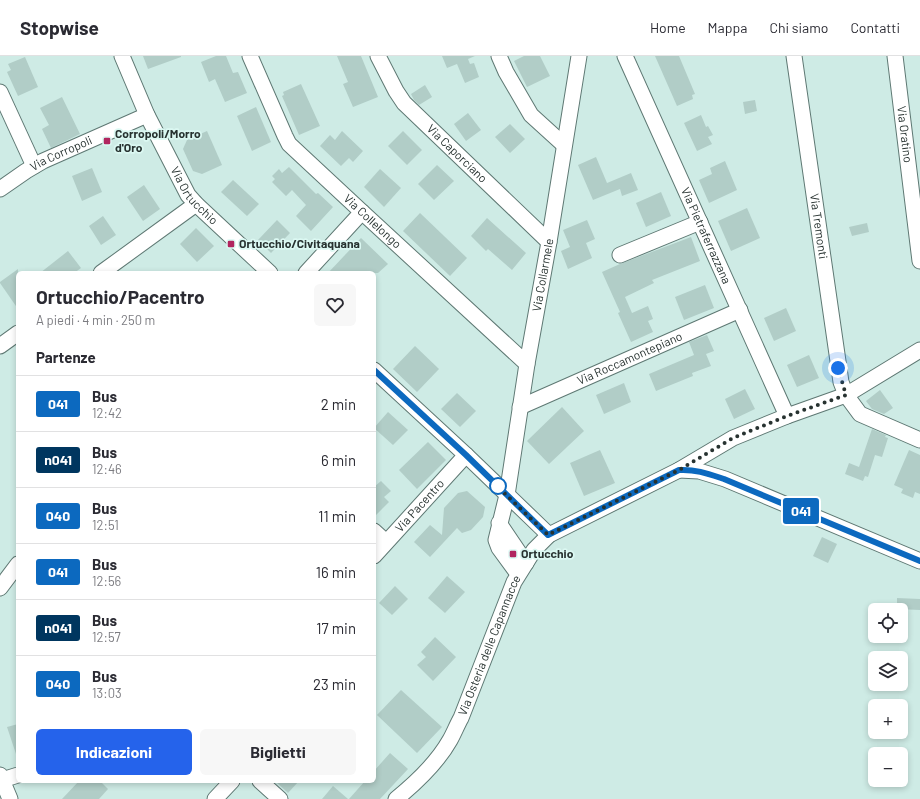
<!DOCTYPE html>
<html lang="it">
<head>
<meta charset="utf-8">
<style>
  body { margin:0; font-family:Barlow,sans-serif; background:#f7f7f7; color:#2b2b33; height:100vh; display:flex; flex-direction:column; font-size:15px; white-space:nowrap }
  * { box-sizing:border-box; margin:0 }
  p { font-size:13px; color:#7c7c81 }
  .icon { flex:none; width:22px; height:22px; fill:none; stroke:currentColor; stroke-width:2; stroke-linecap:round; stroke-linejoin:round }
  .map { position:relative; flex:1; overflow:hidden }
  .details { position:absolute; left:16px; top:215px; width:360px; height:512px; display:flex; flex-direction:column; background:#fff; border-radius:6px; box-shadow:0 2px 6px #0003 }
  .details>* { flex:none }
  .badge { padding:0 8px; border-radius:3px; font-size:14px; line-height:26px }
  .tools { position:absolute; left:868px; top:547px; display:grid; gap:8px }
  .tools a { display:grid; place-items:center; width:40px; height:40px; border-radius:6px; background:#fff; box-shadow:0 2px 6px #0003; font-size:20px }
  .you { position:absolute; width:20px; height:20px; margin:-10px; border:3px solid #fff; border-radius:50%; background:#1a73e8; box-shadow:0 0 0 6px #1a73e833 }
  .map>.badge { position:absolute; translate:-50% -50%; box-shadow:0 0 0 2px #fff }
  h2 { padding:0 20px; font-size:15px; line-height:36px }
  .round { display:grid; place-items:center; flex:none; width:42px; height:42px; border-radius:6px; background:#f7f7f7 }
  .overview { display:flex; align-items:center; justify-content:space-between; height:68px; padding:0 20px }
  h1 { font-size:19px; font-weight:700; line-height:30px }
  .button { display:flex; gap:8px; margin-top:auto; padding:8px 20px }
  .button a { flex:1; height:46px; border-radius:6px; background:#2563eb; color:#fff; font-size:16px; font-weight:700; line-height:46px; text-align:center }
  .button a+a { background:#f7f7f7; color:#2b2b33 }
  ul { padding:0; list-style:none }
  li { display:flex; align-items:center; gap:12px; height:56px; padding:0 20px; border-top:1px solid #e1e1e2 }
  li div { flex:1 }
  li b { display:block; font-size:15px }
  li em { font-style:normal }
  li .badge { min-width:44px; font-weight:700; text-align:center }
  header { display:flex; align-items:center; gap:24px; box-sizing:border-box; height:56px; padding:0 20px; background:#fff; border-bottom:1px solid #e1e1e2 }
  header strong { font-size:19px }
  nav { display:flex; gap:22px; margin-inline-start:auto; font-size:14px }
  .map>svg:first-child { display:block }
  .building { fill:#b1cdc7 }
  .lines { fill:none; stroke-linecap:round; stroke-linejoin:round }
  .minor-casing { stroke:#5e7873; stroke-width:17 }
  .minor { stroke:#fff; stroke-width:15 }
  .line-casing { stroke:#fff; stroke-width:9 }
  .line { stroke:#0c69bf; stroke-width:6 }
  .walk { stroke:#273230; stroke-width:4; stroke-dasharray:0 7.2 }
  .poi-dot { fill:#b1255f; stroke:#dbf8f2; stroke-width:1.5 }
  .stop-dot { fill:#fff; stroke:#0c69bf; stroke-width:2 }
  .labels { text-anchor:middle; stroke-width:3.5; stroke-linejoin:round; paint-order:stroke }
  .poi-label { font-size:12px; font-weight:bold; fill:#273230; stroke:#dbf8f2; text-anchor:start }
  .street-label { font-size:12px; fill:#273230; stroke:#dbf8f2 }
</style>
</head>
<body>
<header>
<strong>Stopwise</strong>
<nav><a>Home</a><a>Mappa</a><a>Chi siamo</a><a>Contatti</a></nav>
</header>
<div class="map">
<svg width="920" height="743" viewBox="0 0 920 743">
  <rect width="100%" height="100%" fill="#ceebe5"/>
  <g class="building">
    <path d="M143,0H181V1L148,13Z"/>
    <path d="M216,0H226L233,17L238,16L247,37L225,46L215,23L209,26L201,6Z"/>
    <path d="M337,0H361L378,41L353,51L343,28L348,26Z"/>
    <path d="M442,0H475L468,3L470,8L474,7L479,21L465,27L457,8L447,12Z"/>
    <path d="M524,0H540L550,20L527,31L514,5Z"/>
    <path d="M655,0H679L695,38L692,39L693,43L677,50Z"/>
    <path d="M25,1L38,31L18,40L7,16L11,14L8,8Z"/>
    <path d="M301,28L320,70L299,79L282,40L284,39L283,36Z"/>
    <path d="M425,29L432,41L419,49L414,44L411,38Z"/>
    <path d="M62,41L80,78L51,92L42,73L49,69L40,52Z"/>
    <path d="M755,44L757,55L745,58L743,46Z"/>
    <path d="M256,51L271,86L252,95L237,60Z"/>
    <path d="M468,57L481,74L466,85L454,68Z"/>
    <path d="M701,59L706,71L708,70L713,79L708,81L712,88L697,95L684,67Z"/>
    <path d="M510,68L525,83L510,97L495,81Z"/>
    <path d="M207,75L222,109L202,118L193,115L183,93L187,84Z"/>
    <path d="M342,75L363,95L353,106L349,102L341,110L320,90L330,79L335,84Z"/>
    <path d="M403,75L422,94L407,109L388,90Z"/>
    <path d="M596,101L607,127L631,117L638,134L622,140L620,133L593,144L578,109Z"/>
    <path d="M725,105L737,134L709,147L699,124L712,118L710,112Z"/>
    <path d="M437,109L454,125L434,144L418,128Z"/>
    <path d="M289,111L316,138L318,137L333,151L311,175L296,160L306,149L292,134L286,140L272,126L275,123L272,120L279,113L282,117Z"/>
    <path d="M92,112L102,136L82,145L72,120Z"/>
    <path d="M380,113L401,132L384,151L364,131Z"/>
    <path d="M233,124L259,148L247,160L221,136Z"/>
    <path d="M144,129L160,153L143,165L127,141Z"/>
    <path d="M661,136L671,160L646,171L636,147Z"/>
    <path d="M747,152L760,182L731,195L718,165Z"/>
    <path d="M420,157L467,202L450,220L403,175Z"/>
    <path d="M103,160L116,179L101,189L89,170Z"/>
    <path d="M487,162L526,197L512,214L488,193L486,195L471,180Z"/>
    <path d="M277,164L290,177L271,197L258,184Z"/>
    <path d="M587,164L595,183L586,187L592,202L568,213L561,195L570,191L563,174Z"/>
    <path d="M867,167L869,176L852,180L849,171Z"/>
    <path d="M196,172L214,190L197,206L180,188Z"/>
    <path d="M691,181L700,205L652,224L654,227L625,241L632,257L648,250L653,263L648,265L653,276L631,286L618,257L620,256L602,216L620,208Z"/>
    <path d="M361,182L388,208L378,217H328Z"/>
    <path d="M68,195L81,212L74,217H40Z"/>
    <path d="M18,213V253L0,227V226Z"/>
    <path d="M705,229L714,252L684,264L675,241Z"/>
    <path d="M786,252L796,275L774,285L764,262Z"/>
    <path d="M707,279L714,295L706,298L711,310L692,317L693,320L656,335L649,318L694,299L689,286Z"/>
    <path d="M415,290L439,313L417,336L393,313Z"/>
    <path d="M809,299L819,322L797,331L787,309Z"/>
    <path d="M624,327L631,346L604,358L596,339Z"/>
    <path d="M745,333L755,353L734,363L725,343Z"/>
    <path d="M880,334L893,352L884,358L872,353L866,345Z"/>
    <path d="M457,337L476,355L460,371L441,353Z"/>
    <path d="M562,351L584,375L549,408L527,385Z"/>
    <path d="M388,356L408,374L393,389L374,372Z"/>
    <path d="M872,373L886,379L885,381L888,382L882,401L875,399L868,421L865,420L863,425L845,418L849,407L859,411Z"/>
    <path d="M428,386L446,404L417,433L399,414Z"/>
    <path d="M600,394L615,427L584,440L570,407Z"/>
    <path d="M909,394L920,399V438L915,436L913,442L901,437L903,433L894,429Z"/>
    <path d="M381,425L391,435L384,441L389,446L374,461V431Z"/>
    <path d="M467,435L485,451L483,461L471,474L462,477L457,472L430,501L414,486L430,469L442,479L444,452L458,437Z"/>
    <path d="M822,481L837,488L828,507L813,500Z"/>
    <path d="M447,520L465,536L445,557L428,542Z"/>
    <path d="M395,530L408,543L392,559L379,547Z"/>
    <path d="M897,542L920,543V554L897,553Z"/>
    <path d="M435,581L456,601L433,625L417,609L426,601L421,596Z"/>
    <path d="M401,634L442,671L417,697L377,659Z"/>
    <path d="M18,668V698H16L7,671Z"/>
    <path d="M390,697L408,713L380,743H349L365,725H374V715Z"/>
    <path d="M79,725H100L108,733L99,743H62Z"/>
    <path d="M275,725H299L288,737Z"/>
    <path d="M333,730L348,743H322Z"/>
  </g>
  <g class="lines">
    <g class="minor-casing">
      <g id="minor">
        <path id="s1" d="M122,0L147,59L188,139L196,148L270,217"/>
        <path id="s2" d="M250,0L285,80L289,88L362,156L527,308"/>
        <path id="s3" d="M378,0L396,35L404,47L549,186"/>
        <path d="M499,0L506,16L531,59L564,89"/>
        <path id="s4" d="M625,0L787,360"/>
        <path id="s5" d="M794,0L841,326L846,339L860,358L920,384"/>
        <path id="s6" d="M895,0L920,205"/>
        <path d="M0,36L34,110"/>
        <path id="s7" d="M0,133L26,115L43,105L147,59"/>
        <path d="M620,199L700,166"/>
        <path d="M101,217L196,148"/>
        <path d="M306,217L362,156"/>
        <path d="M0,290L18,277"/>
        <path d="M374,314L466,399L549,479"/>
        <path id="s8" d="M520,351L740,254"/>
        <path d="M679,414L699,415L725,423L920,505"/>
        <path d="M499,467L526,507"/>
        <path d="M374,475L386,486"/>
        <path id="s9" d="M374,500L466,399"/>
        <path id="s10" d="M518,518L499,492L496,484L507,439L527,308L549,186L579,0"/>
        <path d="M0,532L18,508"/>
        <path d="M0,719L10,743"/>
        <path d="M2,724L18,719"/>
        <path d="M260,725L280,743"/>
        <path d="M215,743L232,725"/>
        <path id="s11" d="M396,743C417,726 437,707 450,684C454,677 457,669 461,662L514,526L534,494L549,479L679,414L733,382L787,360L846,339L920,294"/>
      </g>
    </g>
    <use href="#minor" class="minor"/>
  </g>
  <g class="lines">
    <g class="line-casing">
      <path id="line" d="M374,314L466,399L548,479L679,414C696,413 709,418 724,423L920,505"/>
    </g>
    <use href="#line" class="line"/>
    <path class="walk" d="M498,430L496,429L548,479L679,414L733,382L787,360L846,339L838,312"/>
  </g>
  <g class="poi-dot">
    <rect x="103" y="81" width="8" height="8" rx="2"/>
    <rect x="227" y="184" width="8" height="8" rx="2"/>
    <rect x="509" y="494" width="8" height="8" rx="2"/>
  </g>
  <circle class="stop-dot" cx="498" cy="430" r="8"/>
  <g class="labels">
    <g class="poi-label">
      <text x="115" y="82">Corropoli/Morro<tspan x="115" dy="14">d'Oro</tspan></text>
      <text x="239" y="192">Ortucchio/Civitaquana</text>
      <text x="521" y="502">Ortucchio</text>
    </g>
    <g class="street-label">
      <text dy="4" stroke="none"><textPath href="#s6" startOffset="79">Via Oratino</textPath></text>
      <text dy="4" stroke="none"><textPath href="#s7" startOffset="71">Via Corropoli</textPath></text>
      <text dy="4" stroke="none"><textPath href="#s3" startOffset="127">Via Caporciano</textPath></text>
      <text dy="4" stroke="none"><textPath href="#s1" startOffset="158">Via Ortucchio</textPath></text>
      <text dy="4" stroke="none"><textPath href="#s2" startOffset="210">Via Collelongo</textPath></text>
      <text dy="4" stroke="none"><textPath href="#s5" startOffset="172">Via Tremonti</textPath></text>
      <text dy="4" stroke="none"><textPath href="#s4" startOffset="197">Via Pietraferrazzana</textPath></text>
      <text dy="4" stroke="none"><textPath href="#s10" startOffset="310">Via Collarmele</textPath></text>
      <text dy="4" stroke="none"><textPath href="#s8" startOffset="120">Via Roccamontepiano</textPath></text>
      <text dy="4" stroke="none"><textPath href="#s9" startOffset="68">Via Pacentro</textPath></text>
      <text dy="4" stroke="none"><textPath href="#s11" startOffset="183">Via Osteria delle Capannacce</textPath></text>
    </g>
  </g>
</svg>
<div class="tools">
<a><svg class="icon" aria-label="locate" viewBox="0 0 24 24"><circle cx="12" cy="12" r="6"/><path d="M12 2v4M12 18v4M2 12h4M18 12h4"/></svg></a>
<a><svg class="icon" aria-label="layers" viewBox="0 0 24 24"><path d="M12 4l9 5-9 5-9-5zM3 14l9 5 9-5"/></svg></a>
<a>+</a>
<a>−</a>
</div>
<div class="you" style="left:838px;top:312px"></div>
<b class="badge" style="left:801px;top:455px;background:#0c69bf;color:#fff">041</b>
<section class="details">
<div class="overview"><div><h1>Ortucchio/Pacentro</h1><p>A piedi · 4 min · 250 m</p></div><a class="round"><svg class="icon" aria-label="heart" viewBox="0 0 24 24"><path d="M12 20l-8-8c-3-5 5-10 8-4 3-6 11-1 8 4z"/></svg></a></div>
<h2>Partenze</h2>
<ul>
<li><span class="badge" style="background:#0c69bf;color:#fff">041</span><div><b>Bus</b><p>12:42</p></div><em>2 min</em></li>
<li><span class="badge" style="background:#00365f;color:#fff">n041</span><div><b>Bus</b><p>12:46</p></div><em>6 min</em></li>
<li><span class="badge" style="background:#0c69bf;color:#fff">040</span><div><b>Bus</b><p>12:51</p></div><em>11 min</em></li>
<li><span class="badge" style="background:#0c69bf;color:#fff">041</span><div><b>Bus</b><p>12:56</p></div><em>16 min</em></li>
<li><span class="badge" style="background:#00365f;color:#fff">n041</span><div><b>Bus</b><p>12:57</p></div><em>17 min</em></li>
<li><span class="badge" style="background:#0c69bf;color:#fff">040</span><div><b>Bus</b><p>13:03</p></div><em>23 min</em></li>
</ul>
<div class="button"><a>Indicazioni</a><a>Biglietti</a></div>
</section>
</div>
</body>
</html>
